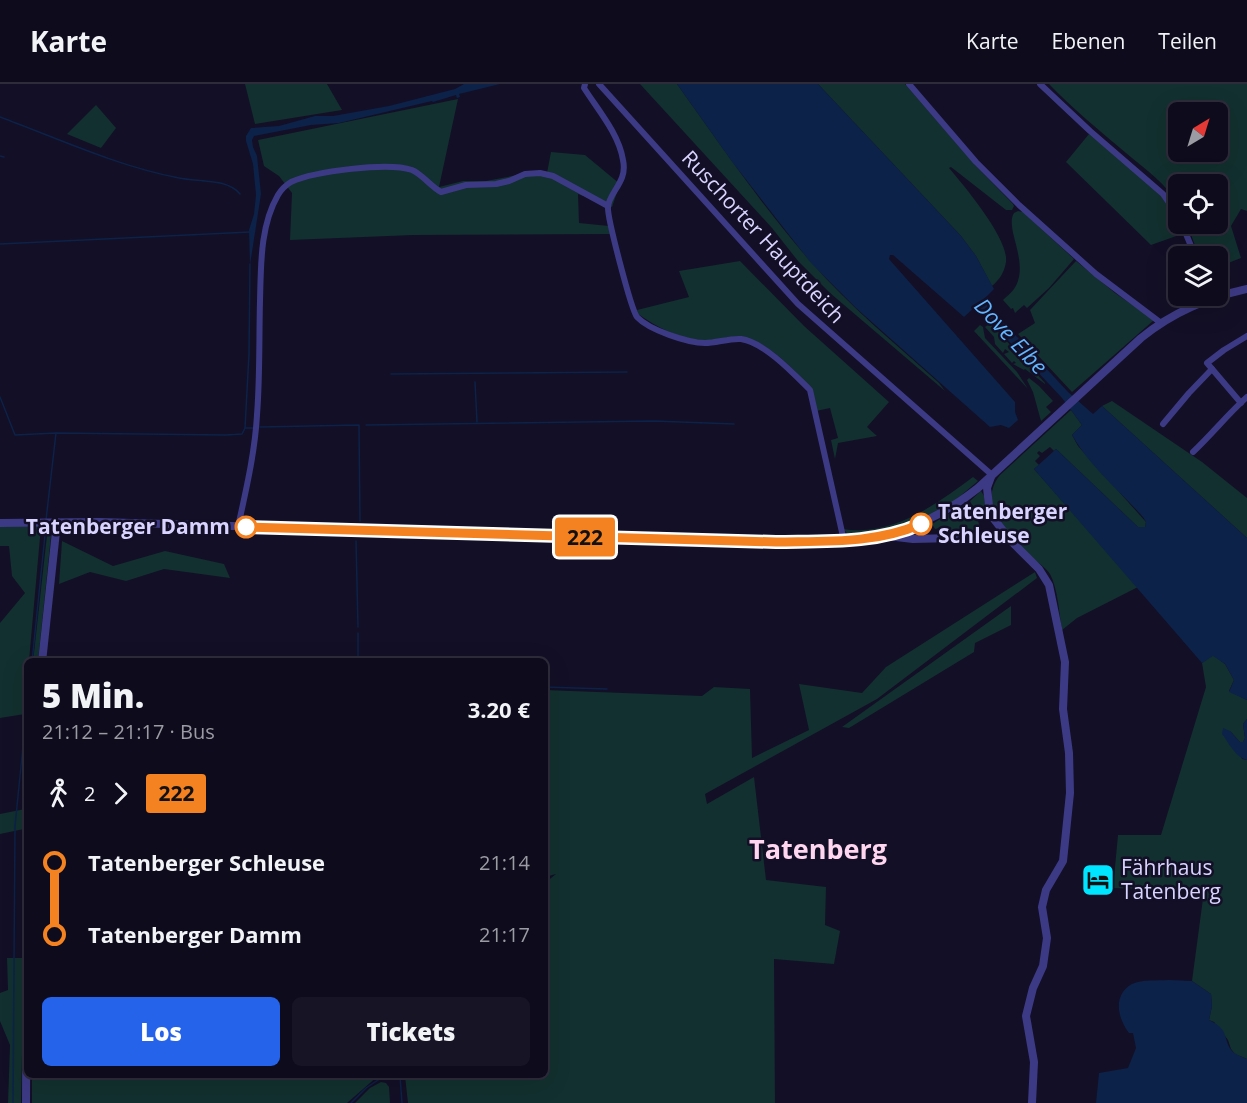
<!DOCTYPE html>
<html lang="de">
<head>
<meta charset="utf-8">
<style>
  body { margin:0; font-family:"Open Sans",sans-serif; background:#171425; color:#f1f3f6; height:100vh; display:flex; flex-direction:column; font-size:22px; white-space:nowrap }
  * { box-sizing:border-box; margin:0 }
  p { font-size:20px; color:#9b9ba3 }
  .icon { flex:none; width:33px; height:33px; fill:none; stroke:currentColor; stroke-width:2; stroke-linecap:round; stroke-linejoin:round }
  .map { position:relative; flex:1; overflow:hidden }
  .drawer { position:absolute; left:24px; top:574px; width:524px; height:420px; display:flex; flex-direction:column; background:#0e0b1c; border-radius:9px; box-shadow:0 6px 24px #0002,0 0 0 2px #2e2b3b }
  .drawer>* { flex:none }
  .badge { padding:0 12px; border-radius:4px; font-size:21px; line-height:39px }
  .needle { width:39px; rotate:38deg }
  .controls { position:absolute; left:1168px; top:18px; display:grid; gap:12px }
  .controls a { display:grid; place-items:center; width:60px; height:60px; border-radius:9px; background:#0e0b1c; box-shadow:0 6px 24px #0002,0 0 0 2px #2e2b3b; font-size:30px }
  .map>.badge { position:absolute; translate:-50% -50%; box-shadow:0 0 0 3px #fff }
  .legs { display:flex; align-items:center; gap:9px; height:66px; padding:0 18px; font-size:20px }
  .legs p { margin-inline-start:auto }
  .head { display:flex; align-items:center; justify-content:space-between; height:102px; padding:0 18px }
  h1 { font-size:33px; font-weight:800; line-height:45px }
  .button { display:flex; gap:12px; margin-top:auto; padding:12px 18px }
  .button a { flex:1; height:69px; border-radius:9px; background:#2563eb; color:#fff; font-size:24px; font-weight:800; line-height:69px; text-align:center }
  .button a+a { background:#171425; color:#f1f3f6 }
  ul { padding:0 18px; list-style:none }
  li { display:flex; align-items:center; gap:21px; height:72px; font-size:22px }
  li i { display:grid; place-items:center; width:9px; height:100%; margin:0 8px; background:currentColor }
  li i::after { content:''; width:15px; height:15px; margin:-8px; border:4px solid; border-radius:50%; background:#0e0b1c }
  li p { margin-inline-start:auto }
  li:first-child i { background:linear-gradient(#0000 50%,currentColor 0) }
  li:last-child i { background:linear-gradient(currentColor 50%,#0000 0) }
  header { display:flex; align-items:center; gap:36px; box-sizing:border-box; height:84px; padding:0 30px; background:#0e0b1c; border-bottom:2px solid #2e2b3b }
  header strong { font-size:28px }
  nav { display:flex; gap:33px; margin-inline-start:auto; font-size:21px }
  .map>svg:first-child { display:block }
  .green { fill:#12302f; fill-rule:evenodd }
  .water { fill:#0c2248 }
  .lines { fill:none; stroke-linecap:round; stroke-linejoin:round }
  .stream { stroke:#0c2248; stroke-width:1.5 }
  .minor { stroke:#3d3a85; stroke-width:6 }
  .tertiary { stroke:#3d3a85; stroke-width:8 }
  .line-1-casing { stroke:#fff; stroke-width:14 }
  .line-1 { stroke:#f58220; stroke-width:9 }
  .stop-1-dot { fill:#fff; stroke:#f58220; stroke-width:3 }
  .labels { text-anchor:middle; stroke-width:5; stroke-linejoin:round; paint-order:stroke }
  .street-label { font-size:21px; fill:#d9d4ff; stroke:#130f26 }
  .stop-label { font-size:21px; font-weight:bold; fill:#d9d4ff; stroke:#130f26; text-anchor:start }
  .poi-label { font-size:21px; fill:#d9d4ff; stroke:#130f26; text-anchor:start }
  .water-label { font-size:22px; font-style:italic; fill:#62b6ff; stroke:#130f26 }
  .district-label { font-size:27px; font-weight:bold; fill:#ffd6f0; stroke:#130f26 }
</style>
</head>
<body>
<header>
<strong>Karte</strong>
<nav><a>Karte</a><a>Ebenen</a><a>Teilen</a></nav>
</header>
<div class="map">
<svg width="1247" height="1019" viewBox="0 0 1247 1019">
  <rect width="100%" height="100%" fill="#130f26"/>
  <g class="green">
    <path d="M245,0H327L342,26L255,40Z"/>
    <path d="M640,0H677C720,60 763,124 812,179C850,223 896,260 939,299L945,307L830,209L798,177L772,144Z"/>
    <path d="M818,0H905L975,81L1013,120L1014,122L1012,126H1006L951,83L949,84C965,103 1009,155 1006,178C1004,189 1000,195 992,202L976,172L961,152Z"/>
    <path d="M1049,0H1247V127L1241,125L1231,142L1241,174L1218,183V172H1199L1187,140H1218V100H1179V122C1167,100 1145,85 1126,69C1100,47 1073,25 1049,0ZM1179,28H1218V68H1179Z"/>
    <path d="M458,15L439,103L463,97H486L539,87L547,89L551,68L585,71L620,100L612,123L578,110L579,139L609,142L611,150L413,151L290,156L292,109L279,92L264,82L258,56Z"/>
    <path d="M96,21L116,44L101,64L67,50Z"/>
    <path d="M1089,50C1113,70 1146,91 1165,116C1173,127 1177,138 1182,150L1151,161L1066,78Z"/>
    <path d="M1018,127L1023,128L1074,175L1049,204L1027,224L1024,221L1015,229L1013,224L1011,225L1003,216C1006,213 1011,209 1014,205C1031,180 1004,144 1014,129Z"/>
    <path d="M740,177L804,242L889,318L867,343L877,352L838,359L835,375L831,356L838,354L830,324L816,327C815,320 814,310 810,305C797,286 762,254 740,253C728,252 715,257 702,256C679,255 657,243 638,230L637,226L689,213L679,187Z"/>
    <path d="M1076,177L1115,209L1154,236L1072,308L1018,250L1035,239L1030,226Z"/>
    <path d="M990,239L1045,299V300L1025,285L1024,286L1013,280L1016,279L1014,277L1012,279L1004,270L1009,268L1005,265L1003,269L995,260L994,253L985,243Z"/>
    <path d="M980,241L983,243L985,254L1017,288L1028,305L974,247Z"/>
    <path d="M1029,294L1039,302L1053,317L1046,323L1051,328L1041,337L1033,308L1027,296Z"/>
    <path d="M1112,317L1202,378L1247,414V454L1102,322Z"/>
    <path d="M1071,326L1082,341L1072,351L1078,362L1146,438L1145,443H1138L1056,365L1054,367L1050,363L1042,369L1039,367L1037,369L1040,372L1035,377L1039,381L1034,385L1138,503L1077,534L1062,546C1059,529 1058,505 1050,490C1047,485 1041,481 1036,477C1015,457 974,423 1000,391Z"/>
    <path d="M973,393L978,397C967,406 956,416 944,424C921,440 877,454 849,451L843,445C891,453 936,421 973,393Z"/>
    <path d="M981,407L984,412L986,428L978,437L982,450L963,451V448L947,451L944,443L935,445L932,440L964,421L966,424L972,421L970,417Z"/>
    <path d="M41,442L29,577L27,578L25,630L0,634V539L25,509L12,492L9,462H0V443Z"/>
    <path d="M48,442H52L38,577L33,578Z"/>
    <path d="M62,457L113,482L165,467L224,480L230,494L164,485L126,497L90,488L59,500Z"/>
    <path d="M1035,488L1037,494L877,615L705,710L707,720L754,693L766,796L826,803L825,841L840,847L834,880L774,875L775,1019H408L405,992H544L545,799L556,790L545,793V606L702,612L714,603L750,605L752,674L809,646L799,600L862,609L886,583Z"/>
    <path d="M1011,522V541L975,559L974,568L849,644L842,643Z"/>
    <path d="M1213,571L1225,580L1234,596L1229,607L1247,616V635L1243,640L1245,654L1243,658H1240L1230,647L1242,675L1247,676V975L1235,970L1231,965L1228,956L1214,938L1209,936L1212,922L1211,910L1192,897L1204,807L1113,804L1118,751H1161L1206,603L1202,579Z"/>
    <path d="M25,725L24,745L0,750V730Z"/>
    <path d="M7,874H24L21,1019H8L10,961L0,937V909L8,906Z"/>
    <path d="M32,992H378L347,1019H32Z"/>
    <path d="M381,998L386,999L389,1003L390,1019H355L370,1004Z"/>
  </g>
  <g class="water">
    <path d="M464,0H500L459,10L460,13L457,14L456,11L433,18L432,17L339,39L311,41L254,52L252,56L253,63L257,72L261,110L250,181L249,146L254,130L256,111L253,80L246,57V52L251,44L279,42L315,32H333L389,22L455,5Z"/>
    <path d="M677,0H818L961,152L976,172L994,205L983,216L1068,308L1093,330L1102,322L1247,454V616L1229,608L1234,596L1225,580L1213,572L1202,579L1034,385L1056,365L1138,443H1145L1146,438L1143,433C1119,406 1090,383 1072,351L1082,341L1062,314L976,222L964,233L893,171H890L889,175L1015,318V328L1018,336L1009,344L1001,341L990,343L856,224L811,179L733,79Z"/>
    <path d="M1247,635V676C1235,673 1229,659 1222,650L1223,644L1230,647L1240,658H1243L1245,654L1243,640Z"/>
    <path d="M1169,896L1192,897L1211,910L1212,922L1209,936C1231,946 1222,956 1233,968C1237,971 1242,973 1247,975V1019H1096L1099,989L1128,984L1136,964L1133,949H1129C1118,935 1112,911 1132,900C1142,895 1158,897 1169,896Z"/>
  </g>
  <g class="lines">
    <g class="stream">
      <path d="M0,33C59,55 117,82 179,94C198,98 227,94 240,110"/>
      <path d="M0,72L4,73"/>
      <path d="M0,160L250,148"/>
      <path d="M391,290L627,288"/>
      <path d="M475,298L477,338"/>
      <path d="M0,313L15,351L56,349L226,351L242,350L245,344H254"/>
      <path d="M366,341L654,337L734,340"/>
      <path d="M260,343L359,341L360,437"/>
      <path d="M245,344L249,270L250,180"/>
      <path d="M46,436L56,349"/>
      <path d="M356,457L358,543"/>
      <path d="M32,578L46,441"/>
      <path d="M358,578V549"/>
      <path d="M544,603L607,605"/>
      <path d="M400,992L402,1019"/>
      <path d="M13,1019L15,742L27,622"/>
      <path d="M351,1019L366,1004L384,992"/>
    </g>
    <g class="minor">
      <path d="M585,0L584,4C598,26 619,50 623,76C628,98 609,108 608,123C607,133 631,225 637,233C649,246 688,259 705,259C716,259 730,254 741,255C764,258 794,290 810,306L844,457"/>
      <path d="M599,0L798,220L992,391"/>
      <path d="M909,0L976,78L1019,121L1096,190L1161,239"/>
      <path d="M1040,0L1090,47L1163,110L1179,133"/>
      <path d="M1182,140L1195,172"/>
      <path d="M1241,319L1207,279L1224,266L1247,252"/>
      <path d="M1163,340L1189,309L1212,285"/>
      <path d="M1193,368C1212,350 1228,330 1247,313"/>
      <path d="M238,443C246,406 255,368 257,331C260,293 259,255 260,217C261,181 260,142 278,111C281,106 286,101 291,98C315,87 388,78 412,86C422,90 431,103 441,108L466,101L496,100L509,97L525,90L540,89L553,92L608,122"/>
    </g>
    <g class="tertiary">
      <path d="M991,393L987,404L990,430L1011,457L1039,485L1049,501L1065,578L1063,625L1069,669L1070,709L1063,777L1046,806L1042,823L1047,854L1043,882L1033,904L1026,932L1034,978L1032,1019"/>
      <path d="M0,439L99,438L756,458C847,457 902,464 978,404L1141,254C1173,228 1207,214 1247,205"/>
      <path d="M888,452L913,455L996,453L1006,450"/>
      <path d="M42,578L57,438"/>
      <path d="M26,1019L27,788"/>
    </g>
  </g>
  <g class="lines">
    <g class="line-1-casing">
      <path id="line-1" d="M246,443L776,458C825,457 875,460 921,440"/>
    </g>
    <use href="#line-1" class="line-1"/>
  </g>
  <defs>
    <g id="hotel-square" transform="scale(1.725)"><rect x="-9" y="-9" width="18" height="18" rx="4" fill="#00e5ff" stroke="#130f26"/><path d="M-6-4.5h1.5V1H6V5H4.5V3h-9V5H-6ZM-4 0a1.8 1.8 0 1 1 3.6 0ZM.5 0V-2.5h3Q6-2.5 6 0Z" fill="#111"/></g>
  </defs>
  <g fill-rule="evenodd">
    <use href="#hotel-square" x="1098" y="796"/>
  </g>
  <g class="stop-1-dot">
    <circle cx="921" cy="440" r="10"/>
    <circle cx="246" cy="443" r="10"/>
  </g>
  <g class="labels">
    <g class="street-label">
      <text transform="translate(763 153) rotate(47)" y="7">Ruschorter Hauptdeich</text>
    </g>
    <g class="stop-label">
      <text x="938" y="435">Tatenberger<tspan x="938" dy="24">Schleuse</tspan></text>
      <text x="230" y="450" text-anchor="end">Tatenberger Damm</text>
    </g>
    <g class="poi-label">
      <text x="1121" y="791">Fährhaus<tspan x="1121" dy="24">Tatenberg</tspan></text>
    </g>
    <g class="water-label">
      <text transform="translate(1011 252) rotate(47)" y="8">Dove Elbe</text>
    </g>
    <g class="district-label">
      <text x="818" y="775">Tatenberg</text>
    </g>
  </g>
</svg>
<div class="controls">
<a><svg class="needle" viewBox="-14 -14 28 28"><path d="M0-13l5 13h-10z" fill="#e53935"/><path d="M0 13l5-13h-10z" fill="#9b9ba3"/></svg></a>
<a><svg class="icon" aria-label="locate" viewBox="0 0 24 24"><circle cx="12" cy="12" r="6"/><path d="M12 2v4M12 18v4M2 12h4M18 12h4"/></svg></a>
<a><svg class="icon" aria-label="layers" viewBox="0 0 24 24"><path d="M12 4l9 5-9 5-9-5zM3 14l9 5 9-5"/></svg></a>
</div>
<b class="badge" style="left:585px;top:453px;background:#f58220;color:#111">222</b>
<section class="drawer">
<div class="head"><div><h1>5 Min.</h1><p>21:12 – 21:17 · Bus</p></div><b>3.20 €</b></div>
<div class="legs"><svg class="icon" aria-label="walk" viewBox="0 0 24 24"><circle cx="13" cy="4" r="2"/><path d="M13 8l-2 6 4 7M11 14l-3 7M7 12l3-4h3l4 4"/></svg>2<svg class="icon" aria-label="forward" viewBox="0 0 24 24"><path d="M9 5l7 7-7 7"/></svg><b class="badge" style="background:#f58220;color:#111">222</b></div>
<ul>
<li><i style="color:#f58220"></i><b>Tatenberger Schleuse</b><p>21:14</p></li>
<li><i style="color:#f58220"></i><b>Tatenberger Damm</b><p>21:17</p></li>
</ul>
<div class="button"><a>Los</a><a>Tickets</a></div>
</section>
</div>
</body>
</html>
